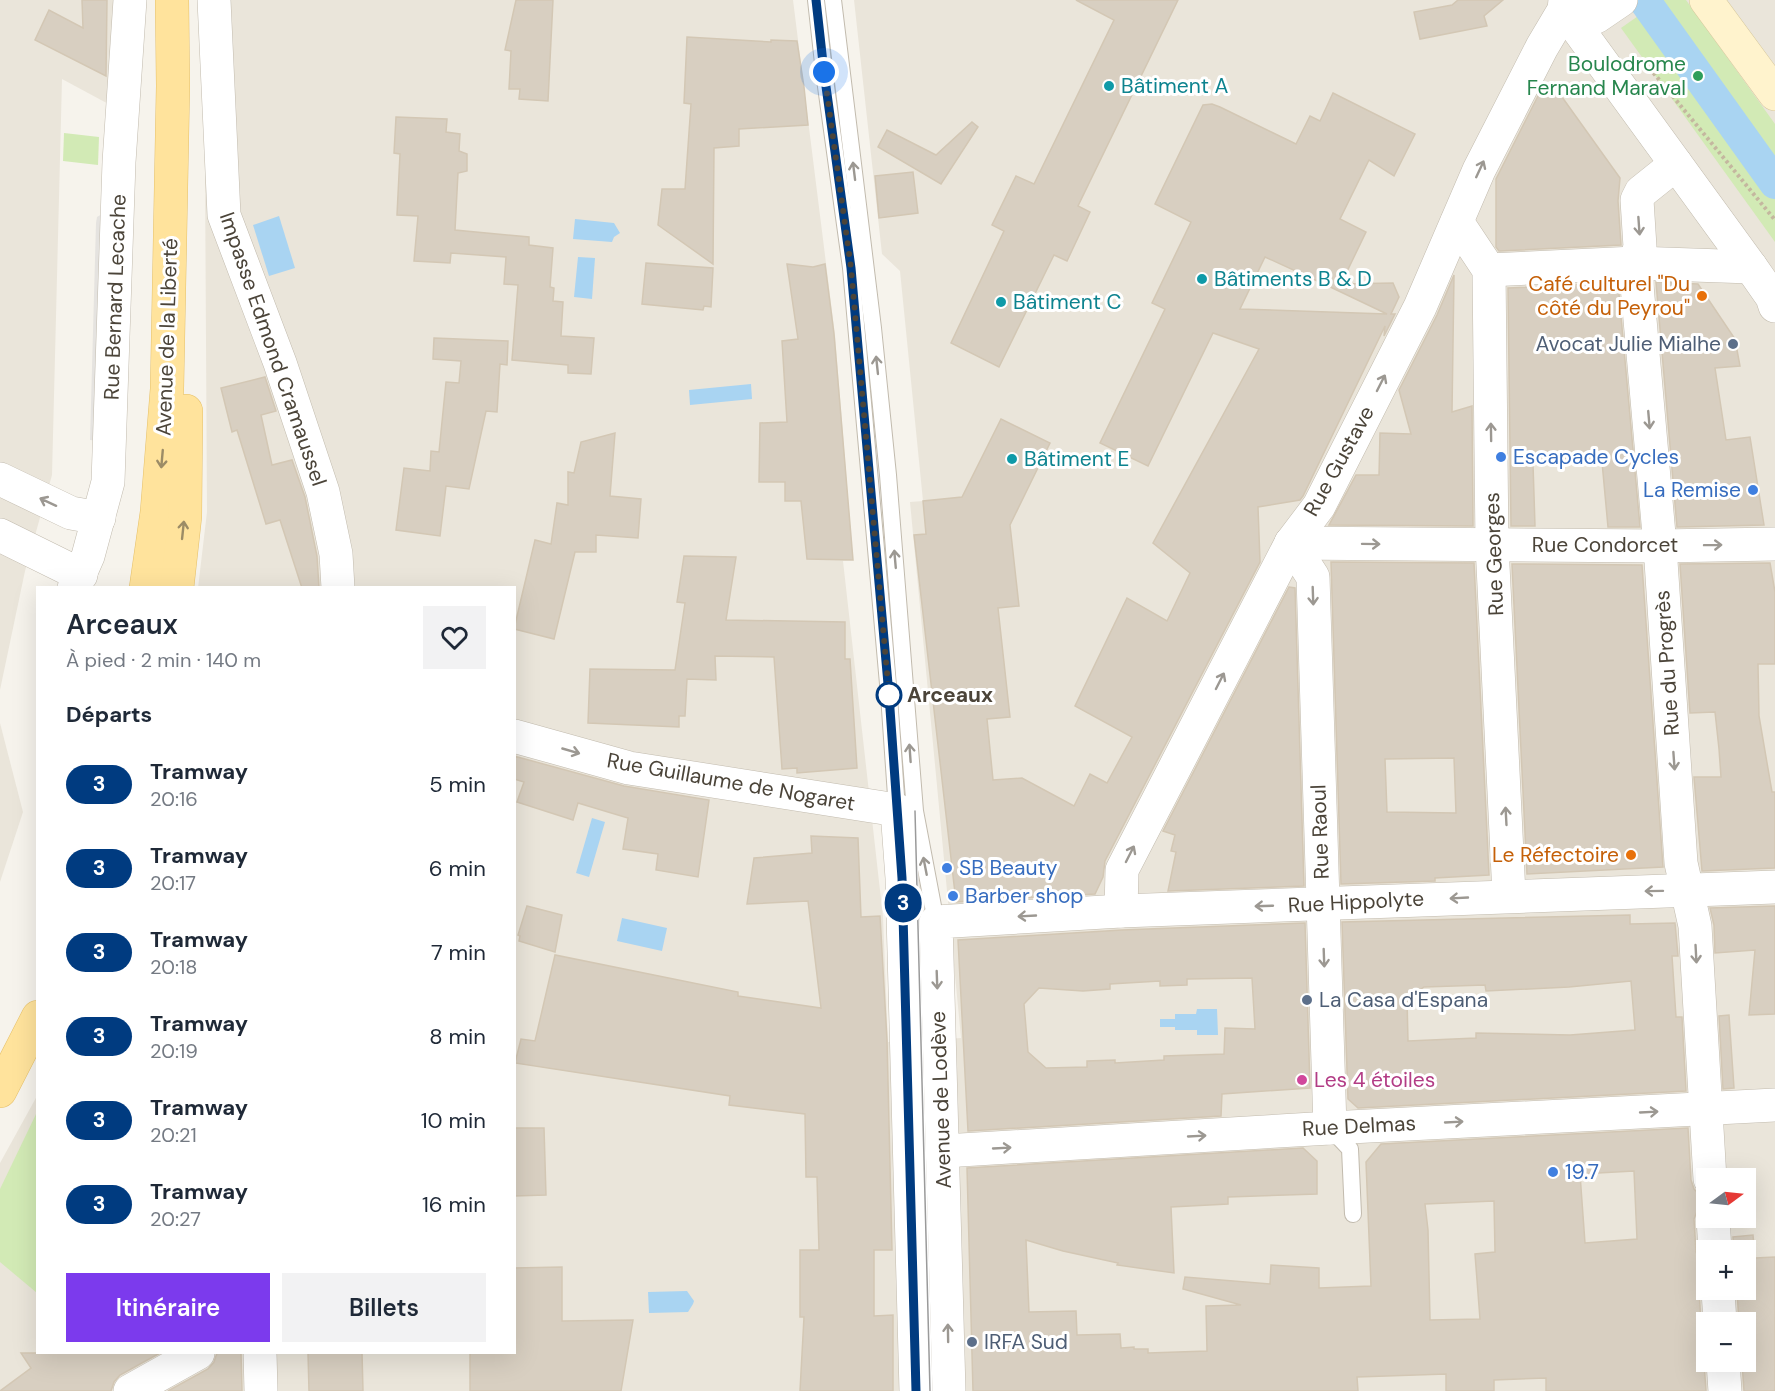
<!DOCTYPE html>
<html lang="fr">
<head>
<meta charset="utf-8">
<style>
  body { margin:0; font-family:"DM Sans",sans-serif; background:#f2f2f3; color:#1f2937; height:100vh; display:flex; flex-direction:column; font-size:22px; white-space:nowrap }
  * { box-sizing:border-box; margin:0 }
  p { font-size:20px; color:#747a83 }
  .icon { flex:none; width:33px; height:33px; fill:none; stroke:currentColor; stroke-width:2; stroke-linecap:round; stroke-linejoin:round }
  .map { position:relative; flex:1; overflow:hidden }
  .sheet { position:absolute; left:36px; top:586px; width:480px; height:768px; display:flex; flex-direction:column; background:#fff; border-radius:0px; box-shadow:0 6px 24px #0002 }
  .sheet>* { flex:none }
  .badge { padding:0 12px; border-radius:20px; font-size:21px; line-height:39px }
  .needle { width:39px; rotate:75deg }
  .fabs { position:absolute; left:1696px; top:1168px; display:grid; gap:12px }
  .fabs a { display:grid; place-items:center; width:60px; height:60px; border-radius:0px; background:#fff; box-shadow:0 6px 24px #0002; font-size:30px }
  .you { position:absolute; width:30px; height:30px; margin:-15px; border:4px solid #fff; border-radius:50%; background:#1a73e8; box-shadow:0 0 0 9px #1a73e833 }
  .map>.badge { position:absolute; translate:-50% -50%; box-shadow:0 0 0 3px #fff }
  h2 { padding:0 30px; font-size:22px; line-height:54px }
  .round { display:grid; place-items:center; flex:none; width:63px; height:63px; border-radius:0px; background:#f2f2f3 }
  .overview { display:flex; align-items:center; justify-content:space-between; height:102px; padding:0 30px }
  h1 { font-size:28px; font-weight:600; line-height:45px }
  .primary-button { display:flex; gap:12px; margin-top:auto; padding:12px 30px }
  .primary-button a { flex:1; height:69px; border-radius:0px; background:#7c3aed; color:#fff; font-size:24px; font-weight:600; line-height:69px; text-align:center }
  .primary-button a+a { background:#f2f2f3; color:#1f2937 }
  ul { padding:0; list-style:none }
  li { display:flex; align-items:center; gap:18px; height:84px; padding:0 30px }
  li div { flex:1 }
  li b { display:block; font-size:22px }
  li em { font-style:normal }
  li .badge { min-width:66px; font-weight:700; text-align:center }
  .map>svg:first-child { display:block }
  .residential { fill:#eae5da; fill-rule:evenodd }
  .green { fill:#d2eab5 }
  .parking { fill:#e5e3e0 }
  .water { fill:#a9d4f2 }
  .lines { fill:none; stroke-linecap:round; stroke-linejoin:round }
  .canal { stroke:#a9d4f2; stroke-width:32 }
  .building { fill:#d8cfc1; stroke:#d3c7b4; stroke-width:1.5; fill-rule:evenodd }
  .lane-casing { stroke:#c2bbae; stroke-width:18 }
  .street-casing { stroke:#c2bbae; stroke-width:34 }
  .secondary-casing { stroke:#d6c79b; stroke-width:34 }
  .primary-casing { stroke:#e6c16a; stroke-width:34 }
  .path { stroke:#c4b79f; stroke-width:4; stroke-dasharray:3 3; stroke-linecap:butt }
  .lane { stroke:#fff; stroke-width:16 }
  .street { stroke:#fff; stroke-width:33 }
  .secondary { stroke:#fff3cd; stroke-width:33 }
  .primary { stroke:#ffe39c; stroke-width:33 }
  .tram { stroke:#9a9a9a; stroke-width:1.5 }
  .oneway { stroke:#9c9892 }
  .oneway2 { stroke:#9c8c66 }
  .line-casing { stroke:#fff; stroke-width:14 }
  .line { stroke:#003b80; stroke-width:9 }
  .walk { stroke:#4b4439; stroke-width:6; stroke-dasharray:0 10.8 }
  .leisure-dot { fill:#2e9e5b; stroke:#fff; stroke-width:2 }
  .culture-dot { fill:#0f9aa8; stroke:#fff; stroke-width:2 }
  .food-dot { fill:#e8710a; stroke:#fff; stroke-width:2 }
  .service-dot { fill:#5c6f8a; stroke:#fff; stroke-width:2 }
  .shop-dot { fill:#3f7fe0; stroke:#fff; stroke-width:2 }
  .stop-dot { fill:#fff; stroke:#003b80; stroke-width:3 }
  .hotel-dot { fill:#d1479c; stroke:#fff; stroke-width:2 }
  .labels { text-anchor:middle; stroke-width:6; stroke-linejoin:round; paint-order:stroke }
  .leisure-label { font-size:21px; fill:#27864d; stroke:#fff; text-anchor:end }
  .culture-label { font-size:21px; fill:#0d838f; stroke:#fff; text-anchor:start }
  .food-label { font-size:21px; fill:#c56008; stroke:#fff; text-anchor:end }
  .street-label { font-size:21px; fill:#4b4439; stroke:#fff }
  .service-label { font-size:21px; fill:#4e5e75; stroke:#fff; text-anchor:start }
  .shop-label { font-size:21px; fill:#366cbe; stroke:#fff; text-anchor:start }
  .stop-label { font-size:21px; font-weight:bold; fill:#4b4439; stroke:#fff; text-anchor:start }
  .hotel-label { font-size:21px; fill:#b23c85; stroke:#fff; text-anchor:start }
</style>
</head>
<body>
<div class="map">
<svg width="1775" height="1391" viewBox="0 0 1775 1391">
  <rect width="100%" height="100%" fill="#f6f3ec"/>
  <g class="residential">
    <path d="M0,0H116L114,107L62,79L52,475L25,571L0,690Z"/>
    <path d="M204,0H793L835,335L853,560L843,561L883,917L888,1042L961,1038L910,502L923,501L900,271L882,254L854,0H1775V1391H0V1163L37,1096L38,1353H514V588H198L207,512ZM1707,1179H1746V1218H1707ZM1707,1251H1746V1290H1707ZM1707,1323H1746V1362H1707Z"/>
    <path d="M0,723L23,812L0,882Z"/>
  </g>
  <g class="green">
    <path d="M1661,0H1686L1775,124V242L1621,28Z"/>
    <path d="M64,133L99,137L98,165L63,161Z"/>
    <path d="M37,1112L38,1292L37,1293L0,1262V1189Z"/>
  </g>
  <path class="parking" d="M107,211L99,441L90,440L96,223L97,217Z"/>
  <g class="water">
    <path d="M279,216L295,268L269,276L253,225Z"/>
    <path d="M575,219L614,223L620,233L614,237L612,242L573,239Z"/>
    <path d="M578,257L595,258L592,299L574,297Z"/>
    <path d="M751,384L752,399L690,405L689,390Z"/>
    <path d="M592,818L605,822L589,877L576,873Z"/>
    <path d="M622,918L667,928L662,951L617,941Z"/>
    <path d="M1197,1009H1217L1218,1035H1197V1030H1175V1027H1160V1019H1175V1014H1196Z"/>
    <path d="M687,1291L694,1301L693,1304L688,1312L649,1313L648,1292Z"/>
  </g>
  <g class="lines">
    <path class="canal" d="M1644,0L1775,183"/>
  </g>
  <g class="building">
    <path d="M82,0H107L106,76L35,40L49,10L83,28Z"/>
    <path d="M516,0H553L548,101L519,99L520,89H509L511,51L505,50Z"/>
    <path d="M1076,0H1178L1078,206L1090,212L1067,261L1054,255L999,367L951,343L1004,231L992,225L1016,176L1034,184L1114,20Z"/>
    <path d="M1458,0H1503L1484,16L1487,26L1420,39L1414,12L1452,5Z"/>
    <path d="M687,37L771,42V40L797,41L804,87L808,125L739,129V146L714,148L713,264L658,225L662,189H685L691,104L684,103Z"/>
    <path d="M1540,92L1562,97L1620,178L1618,201L1621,245L1499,251L1496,247V179Z"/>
    <path d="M1333,93L1415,134L1394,176L1369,160L1340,219L1366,232L1341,284L1393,283L1399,297L1391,314H1395L1384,336L1385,326L1303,496L1300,500L1258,507L1260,562L1105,861L1103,877L1095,894L956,902L914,535L926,534L923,501L962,497L1001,419L1050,443L1010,525L1019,606L998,608L1010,717L987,719L993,780L1022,778L1074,806L1090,774L1107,783L1132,737L1075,706L1127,598L1167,621L1190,573L1153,543L1259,349L1213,333L1148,466L1100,443L1165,309L1152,303L1191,222L1155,204L1203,105L1212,104L1220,107L1296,144L1310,116L1320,121ZM1265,257L1324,284L1387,314L1240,309Z"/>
    <path d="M396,117L447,119L446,132L460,134L459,151L467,154V171L458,173L455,230L529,237V245L553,248L550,287L554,288L553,301L563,302L561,336L594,338L591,374L568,373V365L512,360L518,285L504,284L506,257L451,253L450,263L414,261L418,216L397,215L400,154L394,153Z"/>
    <path d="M972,122L978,127L941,184L878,147L887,130L936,155Z"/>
    <path d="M913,172L918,213L879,218L875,176Z"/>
    <path d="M646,263L713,268L711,307L704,306L703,310L642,304Z"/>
    <path d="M787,264L813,267L825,264L834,334L853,560L807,559L801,501H785V482H759L760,423L787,422L782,341L798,339Z"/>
    <path d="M1454,275L1452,412L1472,406L1473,526L1329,525L1356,475H1379L1380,433L1411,434L1399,390L1437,315Z"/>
    <path d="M1656,282L1698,284L1735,339L1740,366L1715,368L1726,440L1750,437L1764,525L1677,527Z"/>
    <path d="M1618,283L1640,527H1608L1602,462H1598L1533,464L1535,526H1511L1508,288Z"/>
    <path d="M434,338L508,341L507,365L500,364L497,412L486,411L469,489L446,486L440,536L396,530L404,468L430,471L431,451L439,452L446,382L459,383L461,361L433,359Z"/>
    <path d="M265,377L276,411L261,415L272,465L292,460L305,497L317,556L319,588H302L280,520L266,524L237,430L232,432L221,388Z"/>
    <path d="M615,433L610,496L641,499L638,538L596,535V552H575L554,639L514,629L535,540L551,544L557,503L568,505V472L574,473L581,442Z"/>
    <path d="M684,556L736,557L726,620L845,622V659H850L857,768L797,773V768L782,769L774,657L715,656L716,680L687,679L685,716H679V727L588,723L590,669L675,670L685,603L677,602Z"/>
    <path d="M1331,562L1474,563L1489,875L1435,878V881L1341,884ZM1454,758L1456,813L1387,812L1385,759Z"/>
    <path d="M1770,563L1775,592V664H1758L1759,716L1772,792H1775V868L1702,871L1694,777H1721L1719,749L1715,712L1690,713L1680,564Z"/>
    <path d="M1512,564L1642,565L1663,867L1527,874Z"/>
    <path d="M1289,587L1295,588L1304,886L1168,891L1176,852L1171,851L1175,835L1163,831Z"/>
    <path d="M514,756L624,786L709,800L698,877L656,870L658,854L623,849L628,818L578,803L573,820L517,802L524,782L514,779Z"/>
    <path d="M811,836L858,838L861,917L880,916L887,1040L892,1250H874V1316L893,1315V1391H800L804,1317H800V1250H819L817,1177H806L805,1114L729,1105L730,1096L515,1063L521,1039L535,1041L555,955L738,992V996L821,1008L808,901L747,904L754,858L812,853Z"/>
    <path d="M527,906L562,915L555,952L519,941L520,936L518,935Z"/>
    <path d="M1775,906V1014L1749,1015L1755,950L1715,953L1714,925L1710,908Z"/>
    <path d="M1630,915V924L1675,923L1678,956H1672L1676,1017H1682L1686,1091L1358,1108L1348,1099L1342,922ZM1631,981L1635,1030L1570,1035L1476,1033V1038L1408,1041L1407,999L1424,987L1485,985L1486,991L1569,987Z"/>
    <path d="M1305,923L1310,1088L1222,1094L1221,1116L968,1131L958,940L1122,930ZM1252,978L1255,1029L1225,1028L1224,1054L1164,1056V1060L1115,1063V1060L1087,1061V1067L1046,1068L1028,1052L1024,1004L1039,988L1083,991L1110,989V984L1160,981V986L1187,985V979Z"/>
    <path d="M1729,1015L1734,1088L1723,1089L1719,1016Z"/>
    <path d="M514,1128H544L546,1195L514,1196Z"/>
    <path d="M1688,1128L1691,1180L1694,1189L1698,1193L1699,1206L1694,1219L1696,1252L1700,1262L1707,1268V1275L1701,1282L1699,1291L1701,1324L1707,1336V1353L1704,1363L1706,1391H1546V1378L1494,1380V1391H1446V1374L1357,1377L1358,1391H973L967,1168L1303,1148L1317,1161V1194L1228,1197V1204L1171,1207L1174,1273L1117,1265L1118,1263L1063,1251L1026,1240L1029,1312L1076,1311L1077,1335L1120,1334L1121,1348L1134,1347V1349H1148V1353L1207,1351L1206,1306L1241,1305L1183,1289L1185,1277L1270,1284L1271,1265L1319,1268V1288L1371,1286L1366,1162L1381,1144ZM1634,1171L1637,1239L1585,1243L1580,1174ZM1494,1201L1495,1252L1475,1254L1480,1319L1430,1320L1428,1230L1425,1204Z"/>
    <path d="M1753,1235L1755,1258L1775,1257V1391H1744L1742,1362H1746V1323H1739L1737,1290H1746V1251H1734L1733,1237Z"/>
    <path d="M562,1267V1321L633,1320L621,1391H470V1353H514V1268Z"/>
    <path d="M21,1353H160L120,1375L114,1382L111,1391H0L31,1368Z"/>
    <path d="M217,1353H241L242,1391H168L208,1369L214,1362Z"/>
    <path d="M308,1353H362L363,1391H309Z"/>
  </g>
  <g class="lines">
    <g class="lane-casing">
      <g id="lane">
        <path d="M816,0L824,72L851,268L889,695L897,810H902"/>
        <path d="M833,0L873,328L888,475L915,811L936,922"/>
        <path d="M1331,1129L1350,1149L1353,1214"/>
      </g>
    </g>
    <g class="street-casing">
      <g id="street">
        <path d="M214,0L224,215L280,363L323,492L336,554L338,588"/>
        <path d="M1564,10L1751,267L1772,297L1775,306"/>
        <path d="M1564,10L1596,17L1621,0"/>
        <path d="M1676,164L1641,192L1637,200L1640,247L1635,263L1660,546L1681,863L1695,926L1710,1179"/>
        <path d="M1457,222L1489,270L1492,545L1509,895"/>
        <path d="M1489,270L1635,263L1751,267"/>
        <path d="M0,479L71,513L99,518"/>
        <path d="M0,535L81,575"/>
        <path d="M1291,543L1313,577L1330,1128"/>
        <path d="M1291,543L1660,546L1775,544"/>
        <path d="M74,588L88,556L108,482L119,162L130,0"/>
        <path d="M514,736L629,768L897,810L902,878L916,1391"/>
        <path d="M1121,911L1122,870L1291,543L1319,506L1420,307L1479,170L1542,47L1564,10L1565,0"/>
        <path d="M944,1151L1330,1128L1775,1105"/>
        <path d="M1713,1218L1715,1251"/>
        <path d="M1718,1290L1720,1323"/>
        <path d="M260,1353L261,1391"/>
        <path d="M1723,1362L1725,1391"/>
        <path d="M130,1391L198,1353"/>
        <path d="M949,1391L936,922L1121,911L1775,887"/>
      </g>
    </g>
    <g class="secondary-casing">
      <path id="secondary" d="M1706,0L1775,94"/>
    </g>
    <g class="primary-casing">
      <g id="primary">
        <path d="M146,588L157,512L167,389L173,86L172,0"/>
        <path d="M177,588L185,516L186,411"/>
        <path d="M0,1091L38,1017"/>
      </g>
    </g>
    <path class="path" d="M1642,59L1775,220"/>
    <use href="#lane" class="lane"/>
    <use href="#street" class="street"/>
    <use href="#secondary" class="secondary"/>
    <use href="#primary" class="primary"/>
    <path class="tram" d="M915,811L930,1391"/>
  </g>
  <defs><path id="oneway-shaft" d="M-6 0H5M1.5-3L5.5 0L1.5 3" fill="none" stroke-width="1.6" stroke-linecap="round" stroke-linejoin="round" transform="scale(1.5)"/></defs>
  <g class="oneway">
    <use href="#oneway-shaft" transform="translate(1480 169) rotate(-65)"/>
    <use href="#oneway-shaft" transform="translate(854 171) rotate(-97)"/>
    <use href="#oneway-shaft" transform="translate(1639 226) rotate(86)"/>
    <use href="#oneway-shaft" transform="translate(877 365) rotate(-96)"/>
    <use href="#oneway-shaft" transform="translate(1381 383) rotate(-63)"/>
    <use href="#oneway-shaft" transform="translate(1649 420) rotate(85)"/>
    <use href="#oneway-shaft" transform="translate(1491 432) rotate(-91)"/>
    <use href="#oneway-shaft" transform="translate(48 502) rotate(-155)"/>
    <use href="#oneway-shaft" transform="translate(1371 544) rotate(1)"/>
    <use href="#oneway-shaft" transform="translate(1713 545) rotate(-1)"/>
    <use href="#oneway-shaft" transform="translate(895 559) rotate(-95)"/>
    <use href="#oneway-shaft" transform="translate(1313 596) rotate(88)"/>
    <use href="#oneway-shaft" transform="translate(1220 681) rotate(-63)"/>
    <use href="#oneway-shaft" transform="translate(571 751) rotate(16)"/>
    <use href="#oneway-shaft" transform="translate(910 753) rotate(-94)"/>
    <use href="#oneway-shaft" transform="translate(1674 761) rotate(86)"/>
    <use href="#oneway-shaft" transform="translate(1506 816) rotate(-93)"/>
    <use href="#oneway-shaft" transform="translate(1130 854) rotate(-63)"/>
    <use href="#oneway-shaft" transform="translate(925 866) rotate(-101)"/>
    <use href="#oneway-shaft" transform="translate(1654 891) rotate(179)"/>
    <use href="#oneway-shaft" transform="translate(1459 898) rotate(177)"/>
    <use href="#oneway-shaft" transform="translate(1264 906) rotate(178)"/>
    <use href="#oneway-shaft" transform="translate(1027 916) rotate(177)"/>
    <use href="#oneway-shaft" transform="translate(1696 954) rotate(87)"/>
    <use href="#oneway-shaft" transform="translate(1324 958) rotate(88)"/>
    <use href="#oneway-shaft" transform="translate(937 980) rotate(88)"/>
    <use href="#oneway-shaft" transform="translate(1649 1112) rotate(-3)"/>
    <use href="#oneway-shaft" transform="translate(1454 1122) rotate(-3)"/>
    <use href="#oneway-shaft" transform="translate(1197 1136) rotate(-3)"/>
    <use href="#oneway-shaft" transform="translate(1002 1148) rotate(-3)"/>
    <use href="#oneway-shaft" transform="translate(948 1333) rotate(-91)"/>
  </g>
  <g class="oneway2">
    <use href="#oneway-shaft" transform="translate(162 459) rotate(95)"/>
    <use href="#oneway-shaft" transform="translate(183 530) rotate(-84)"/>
  </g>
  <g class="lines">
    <g class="line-casing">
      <path id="line" d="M816,0L824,72L851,268L889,695L902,878L916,1391"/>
    </g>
    <use href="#line" class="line"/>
    <path class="walk" d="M824,72L851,268L889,695"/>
  </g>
  <circle class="leisure-dot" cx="1698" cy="76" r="6"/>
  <g class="culture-dot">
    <circle cx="1109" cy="86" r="6"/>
    <circle cx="1202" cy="279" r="6"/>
    <circle cx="1001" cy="302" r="6"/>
    <circle cx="1012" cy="459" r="6"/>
  </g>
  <g class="food-dot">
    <circle cx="1702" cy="296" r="6"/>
    <circle cx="1631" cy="855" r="6"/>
  </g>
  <g class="service-dot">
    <circle cx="1733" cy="344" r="6"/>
    <circle cx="1307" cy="1000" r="6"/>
    <circle cx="972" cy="1342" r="6"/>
  </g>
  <g class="shop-dot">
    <circle cx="1501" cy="457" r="6"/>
    <circle cx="1753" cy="490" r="6"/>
    <circle cx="947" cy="868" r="6"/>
    <circle cx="953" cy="896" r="6"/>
    <circle cx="1553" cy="1172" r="6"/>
  </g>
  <circle class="stop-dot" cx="889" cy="695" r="12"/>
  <circle class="hotel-dot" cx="1302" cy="1080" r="6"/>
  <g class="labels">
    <g class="leisure-label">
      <text x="1686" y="71">Boulodrome<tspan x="1686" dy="24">Fernand Maraval</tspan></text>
    </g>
    <g class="culture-label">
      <text x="1121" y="93">Bâtiment A</text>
      <text x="1214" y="286">Bâtiments B &amp; D</text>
      <text x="1013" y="309">Bâtiment C</text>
      <text x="1024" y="466">Bâtiment E</text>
    </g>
    <g class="food-label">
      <text x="1690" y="291">Café culturel "Du<tspan x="1690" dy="24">côté du Peyrou"</tspan></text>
      <text x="1619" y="862">Le Réfectoire</text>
    </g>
    <g class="street-label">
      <text transform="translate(115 297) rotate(-88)" y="7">Rue Bernard Lecache</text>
      <text transform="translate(167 337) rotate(-88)" y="7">Avenue de la Liberté</text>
      <text transform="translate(273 349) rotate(71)" y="7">Impasse Edmond Cramaussel</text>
      <text transform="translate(1339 461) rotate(-61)" y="7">Rue Gustave</text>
      <text x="1605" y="552">Rue Condorcet</text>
      <text transform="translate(1494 554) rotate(-92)" y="7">Rue Georges</text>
      <text transform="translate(1667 663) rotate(-94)" y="7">Rue du Progrès</text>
      <text transform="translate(731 782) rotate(10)" y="7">Rue Guillaume de Nogaret</text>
      <text transform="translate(1320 832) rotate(-92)" y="7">Rue Raoul</text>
      <text transform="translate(1356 902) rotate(-3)" y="7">Rue Hippolyte</text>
      <text transform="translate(941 1100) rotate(-92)" y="7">Avenue de Lodève</text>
      <text transform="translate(1359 1126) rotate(-3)" y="7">Rue Delmas</text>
    </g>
    <g class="service-label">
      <text x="1721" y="351" text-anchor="end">Avocat Julie Mialhe</text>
      <text x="1319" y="1007">La Casa d'Espana</text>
      <text x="984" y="1349">IRFA Sud</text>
    </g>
    <g class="shop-label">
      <text x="1513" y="464">Escapade Cycles</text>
      <text x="1741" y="497" text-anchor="end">La Remise</text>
      <text x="959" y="875">SB Beauty</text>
      <text x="965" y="903">Barber shop</text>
      <text x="1565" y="1179">19.7</text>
    </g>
    <g class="stop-label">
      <text x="907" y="702">Arceaux</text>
    </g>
    <g class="hotel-label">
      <text x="1314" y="1087">Les 4 étoiles</text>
    </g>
  </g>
</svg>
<div class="fabs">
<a><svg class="needle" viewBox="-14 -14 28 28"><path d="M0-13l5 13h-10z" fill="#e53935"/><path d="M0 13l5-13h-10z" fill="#747a83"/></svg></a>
<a>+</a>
<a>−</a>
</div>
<div class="you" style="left:824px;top:72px"></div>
<b class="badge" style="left:903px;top:903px;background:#003b80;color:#fff">3</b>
<section class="sheet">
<div class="overview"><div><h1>Arceaux</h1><p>À pied · 2 min · 140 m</p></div><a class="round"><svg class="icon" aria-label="heart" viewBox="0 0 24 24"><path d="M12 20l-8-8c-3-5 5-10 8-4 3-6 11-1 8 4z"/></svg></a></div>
<h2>Départs</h2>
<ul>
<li><span class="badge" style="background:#003b80;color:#fff">3</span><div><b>Tramway</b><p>20:16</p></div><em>5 min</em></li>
<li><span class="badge" style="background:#003b80;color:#fff">3</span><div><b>Tramway</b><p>20:17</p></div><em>6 min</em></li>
<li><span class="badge" style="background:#003b80;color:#fff">3</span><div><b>Tramway</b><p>20:18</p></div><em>7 min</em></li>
<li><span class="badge" style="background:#003b80;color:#fff">3</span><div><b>Tramway</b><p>20:19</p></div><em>8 min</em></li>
<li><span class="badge" style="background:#003b80;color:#fff">3</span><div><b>Tramway</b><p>20:21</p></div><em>10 min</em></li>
<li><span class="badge" style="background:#003b80;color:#fff">3</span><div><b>Tramway</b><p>20:27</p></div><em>16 min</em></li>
</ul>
<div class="primary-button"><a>Itinéraire</a><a>Billets</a></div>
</section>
</div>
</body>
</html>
